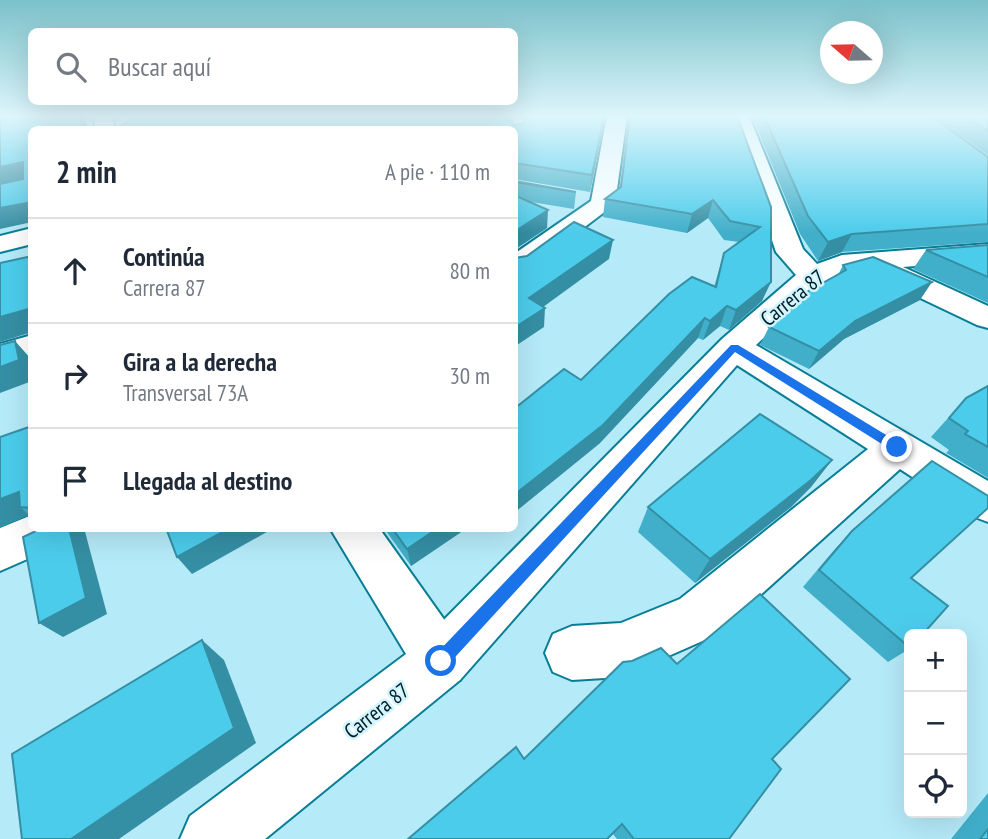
<!DOCTYPE html>
<html lang="es">
<meta charset="utf-8">
<style>
:root{--surface:#fff;--page:#f6f6f7;--text:#1f2937;--muted:#747a83;--line:#e0e1e3}
body{margin:0;font-family:"PT Sans Narrow",sans-serif;background:var(--page);color:var(--text)}
.controls{position:absolute;right:21px;bottom:21px;display:grid;overflow:hidden;border-radius:10px;box-shadow:0 7px 28px #0002}
.controls button{width:63px;height:63px;display:grid;place-items:center;padding:0;border:0;border-bottom:2px solid var(--line);background:var(--surface);color:var(--text);font:35px sans-serif}
.compass{position:absolute;left:820px;top:21px;width:63px;height:63px;border-radius:50%;background:var(--surface);box-shadow:0 7px 28px #0002;rotate:290deg}
.stop{position:absolute;width:21px;height:21px;margin:-16px;border:5px solid #1a73e8;border-radius:50%;background:#fff}
.stop.end{background:#1a73e8;border-color:#fff;box-shadow:0 2px 7px #0008}
.list{margin:0;padding:0;list-style:none}
h2{display:flex;justify-content:space-between;align-items:center;height:91px;margin:0;padding:0 28px;font-size:30px}
h2 small{font-size:23px;font-weight:400;color:var(--muted)}
.list li{display:grid;grid-template-columns:46px 1fr auto;gap:21px;align-items:center;box-sizing:border-box;height:105px;padding:0 28px;border-top:2px solid var(--line)}
.list b{display:block;font-size:26px;white-space:nowrap}
.list p{margin:0;font-size:23px;white-space:nowrap;color:var(--muted)}
.list em{font-size:23px;font-style:normal;color:var(--muted)}
.icon{flex:none;width:38px;height:38px;fill:none;stroke:currentColor;stroke-width:2;stroke-linecap:round;stroke-linejoin:round}
.map{position:relative;flex:none;width:988px;height:839px;overflow:hidden}
.search{position:absolute;background:var(--surface);box-shadow:0 7px 28px #0002;left:28px;top:28px;width:490px;height:77px;display:flex;align-items:center;gap:18px;box-sizing:border-box;padding:0 24px;border-radius:10px;color:var(--muted);font-size:26px}
.panel{position:absolute;background:var(--surface);box-shadow:0 7px 28px #0002;left:28px;top:126px;width:490px;height:406px;border-radius:10px}
.map>svg:first-child{display:block}
</style>
<div class="map">
<svg width="988" height="839" viewBox="0 0 988 839">
<rect width="100%" height="100%" fill="#b5eaf9"/>
<g fill="none" stroke-linecap="round" stroke-linejoin="round">
<defs>
<g id="street">
<path d="M 94,116 L 112,116 L 115,130 L 95,130 Z"/>
<path d="M 510,116 L 529,116 L 521,137 L 514,139 L 514,130 L 505,130 Z"/>
<path d="M 607,116 L 627,116 L 615,204 L 524,273 L 514,275 L 514,254 L 591,201 Z"/>
<path d="M 730,116 L 749,116 L 803,249 L 817,264 L 842,255 L 988,244 L 988,260 L 903,267 L 988,306 L 988,328 L 977,325 L 870,274 L 867,270 C 818,275 791,313 756,345 L 988,481 L 988,522 L 972,516 L 900,469 L 716,635 L 621,677 L 572,680 L 553,672 L 545,653 L 553,634 L 572,626 L 621,623 L 680,599 L 868,449 L 737,365 L 460,680 L 441,688 L 422,680 L 414,661 L 422,642 L 722,339 L 796,275 L 776,252 Z"/>
<path d="M 32,228 L 32,244 L 0,252 L 0,236 Z"/>
<path d="M 32,335 L 32,358 L 0,367 L 0,344 Z"/>
<path d="M 32,515 L 32,528 L 72,528 L 66,542 L 0,571 L 0,528 Z"/>
</g>
<path id="secondary" d="M 330,528 L 379,528 L 460,642 L 468,661 L 460,680 L 265,839 L 180,839 L 190,816 L 406,654 Z"/>
</defs>
<!-- street casing -->
<use href="#street" stroke="#077e96" stroke-width="4"/>
<!-- secondary casing -->
<use href="#secondary" stroke="#077e96" stroke-width="4"/>
<!-- street -->
<use href="#street" fill="#fff" fill-rule="evenodd"/>
<!-- secondary -->
<use href="#secondary" fill="#fff" fill-rule="evenodd"/>
</g>
<!-- wall -->
<g fill="#41afca">
<path d="M 508,116 L 513,125 L 522,124 L 525,116 L 605,116 L 590,192 L 514,179 L 514,130 L 114,130 Z"/>
<path d="M 629,116 L 737,116 L 771,207 L 762,301 L 729,330 L 720,326 L 703,340 L 698,338 L 599,444 L 581,380 L 714,287 L 724,253 L 739,242 L 724,240 L 708,218 L 687,233 L 603,217 L 605,199 L 620,187 Z"/>
<path d="M 752,116 L 931,116 L 988,157 L 988,242 L 842,252 L 818,261 L 800,234 Z"/>
<path d="M 932,116 L 988,116 L 988,155 Z"/>
<path d="M 514,181 L 576,192 L 574,209 L 531,202 L 547,228 L 514,250 Z"/>
<path d="M 988,245 L 988,303 L 913,269 L 926,250 Z"/>
<path d="M 843,265 L 920,300 L 844,339 L 809,369 L 760,345 L 769,327 L 838,275 Z"/>
<path d="M 988,386 L 988,478 L 946,453 L 949,450 L 931,437 L 966,398 Z"/>
<path d="M 32,426 L 32,517 L 29,515 L 0,527 L 0,437 Z"/>
<path d="M 832,460 L 811,487 L 791,507 L 695,583 L 638,532 L 648,507 Z"/>
<path d="M 384,528 L 467,528 L 411,566 Z"/>
<path d="M 852,531 L 911,578 L 909,649 L 888,662 L 803,587 L 835,549 Z"/>
<path d="M 524,759 L 772,759 L 729,839 L 617,839 L 612,833 L 408,839 Z"/>
<path d="M 988,793 L 988,839 L 951,839 Z"/>
</g>
<!-- shaded-wall -->
<g fill="#358fa4">
<path d="M 80,116 L 85,116 L 88,130 L 83,130 Z"/>
<path d="M 604,116 L 605,116 L 590,192 L 592,175 Z"/>
<path d="M 23,162 L 32,176 L 0,187 L 0,167 Z"/>
<path d="M 713,200 L 708,218 L 687,233 L 692,214 Z"/>
<path d="M 32,202 L 32,222 L 0,229 L 0,208 Z"/>
<path d="M 548,210 L 547,228 L 514,250 L 514,232 Z"/>
<path d="M 852,234 L 842,252 L 818,261 L 828,242 Z"/>
<path d="M 613,240 L 609,259 L 528,318 L 529,298 Z"/>
<path d="M 771,282 L 762,301 L 729,330 L 736,310 Z"/>
<path d="M 932,282 L 920,300 L 844,339 L 809,369 L 819,351 L 855,321 Z"/>
<path d="M 727,306 L 720,326 L 703,340 L 710,321 Z"/>
<path d="M 32,308 L 32,332 L 0,342 L 0,317 Z"/>
<path d="M 545,308 L 544,327 L 514,347 L 514,328 Z"/>
<path d="M 705,318 L 698,338 L 599,444 L 514,513 L 514,495 Z"/>
<path d="M 15,341 L 32,360 L 32,381 L 0,393 L 0,367 Z"/>
<path d="M 832,460 L 811,487 L 791,507 L 695,583 L 710,559 Z"/>
<path d="M 19,492 L 20,507 L 29,515 L 0,527 L 0,499 Z"/>
<path d="M 69,528 L 84,528 L 107,614 L 63,637 L 39,623 Z"/>
<path d="M 230,528 L 274,528 L 192,574 L 177,557 Z"/>
<path d="M 438,528 L 467,528 L 411,566 L 407,549 Z"/>
<path d="M 202,640 L 224,660 L 256,743 L 119,839 L 71,839 Z"/>
</g>
<!-- building -->
<g fill="#4ccceb" stroke="#358fa4" stroke-width="2">
<path d="M 0,116 L 80,116 L 83,130 L 32,130 L 32,202 L 0,208 L 0,184 L 23,179 L 23,162 L 0,167 Z"/>
<path d="M 156,116 L 503,116 L 512,117 L 513,125 L 522,124 L 525,116 L 604,116 L 592,175 L 514,163 L 514,130 L 114,130 L 137,117 Z"/>
<path d="M 630,116 L 737,116 L 771,207 L 771,282 L 736,310 L 727,306 L 710,321 L 705,318 L 603,425 L 514,495 L 514,409 L 564,369 L 581,380 L 669,294 L 692,277 L 716,287 L 724,253 L 760,227 L 730,221 L 713,200 L 692,214 L 605,199 L 621,187 Z"/>
<path d="M 764,116 L 931,116 L 988,157 L 988,224 L 852,234 L 828,242 L 808,216 Z"/>
<path d="M 964,116 L 988,116 L 988,131 Z"/>
<path d="M 514,181 L 576,192 L 514,182 Z"/>
<path d="M 514,195 L 548,210 L 514,232 Z"/>
<path d="M 574,222 L 613,240 L 529,298 L 545,308 L 514,328 L 514,258 L 527,256 Z"/>
<path d="M 988,245 L 988,277 L 926,250 Z"/>
<path d="M 32,256 L 32,308 L 0,317 L 0,263 Z"/>
<path d="M 873,257 L 932,282 L 855,321 L 819,351 L 769,327 L 803,294 L 846,270 L 843,265 Z"/>
<path d="M 15,341 L 19,360 L 0,367 L 0,345 Z"/>
<path d="M 988,386 L 988,447 L 965,434 L 968,431 L 949,418 L 966,398 Z"/>
<path d="M 760,414 L 832,460 L 811,480 L 710,559 L 648,507 Z"/>
<path d="M 32,426 L 32,508 L 20,507 L 19,492 L 0,499 L 0,437 Z"/>
<path d="M 932,461 L 988,496 L 988,508 L 911,578 L 948,606 L 923,634 L 909,634 L 909,647 L 819,570 L 852,531 Z"/>
<path d="M 42,528 L 69,528 L 86,598 L 39,623 L 23,537 Z"/>
<path d="M 166,528 L 230,528 L 177,557 Z"/>
<path d="M 392,528 L 438,528 L 407,549 Z"/>
<path d="M 760,594 L 850,679 L 772,759 L 781,769 L 729,839 L 634,839 L 622,824 L 607,839 L 408,839 L 516,747 L 524,759 L 623,662 L 632,661 L 661,648 L 677,664 Z"/>
<path d="M 202,640 L 234,728 L 71,839 L 22,839 L 12,754 Z"/>
<path d="M 988,829 L 988,839 L 980,839 Z"/>
</g>
<!-- sky -->
<linearGradient id="sky" x2="0" y2="1"><stop stop-color="#7bc1ca"/><stop offset="0.5" stop-color="#def6fc"/><stop offset="1" stop-color="#def6fc" stop-opacity="0"/></linearGradient>
<rect width="988" height="233" fill="url(#sky)"/>
<!-- route -->
<path fill="#1a73e8" d="M 731,345 L 738,345 L 901,444 L 901,451 L 893,451 L 735,352 L 446,667 L 441,669 L 435,667 L 433,661 L 435,655 Z"/>
<g text-anchor="middle" stroke-width="5" stroke-linejoin="round" paint-order="stroke">
<!-- street labels -->
<g font-size="21" fill="#001a21" stroke="#d1f4fe">
<text transform="translate(793 298) rotate(-39)" y="7">Carrera 87</text>
<text transform="translate(377 711) rotate(-38)" y="7">Carrera 87</text>
</g>
</g>
</svg>
<div class="controls">
<button>+</button>
<button>−</button>
<button><svg class="icon" aria-label="locate" viewBox="0 0 24 24"><circle cx="12" cy="12" r="6"/><path d="M12 2v4M12 18v4M2 12h4M18 12h4"/></svg></button>
</div>
<svg class="compass" viewBox="-18 -18 36 36"><path d="M0-13l5 13h-10z" fill="#e53935"/><path d="M0 13l5-13h-10z" fill="#747a83"/></svg>
<div class="stop" style="left:441px;top:661px"></div>
<div class="stop end" style="left:897px;top:447px"></div>
<div class="search"><svg class="icon" aria-label="search" viewBox="0 0 24 24"><circle cx="10" cy="10" r="6"/><path d="M15 15l6 6"/></svg>Buscar aquí</div>
<section class="panel">
<h2>2 min<small>A pie · 110 m</small></h2>
<ul class="list">
<li><svg class="icon" aria-label="ahead" viewBox="0 0 24 24"><path d="M12 20V5M6 11l6-6 6 6"/></svg><div><b>Continúa</b><p>Carrera 87</p></div><em>80 m</em></li>
<li><svg class="icon" aria-label="right" viewBox="0 0 24 24"><path d="M7 20v-9h11M14 6l5 5-5 5"/></svg><div><b>Gira a la derecha</b><p>Transversal 73A</p></div><em>30 m</em></li>
<li><svg class="icon" aria-label="arrive" viewBox="0 0 24 24"><path d="M6 21V4h12l-3 4 3 4H6"/></svg><div><b>Llegada al destino</b></div></li>
</ul>
</section>
</div>
